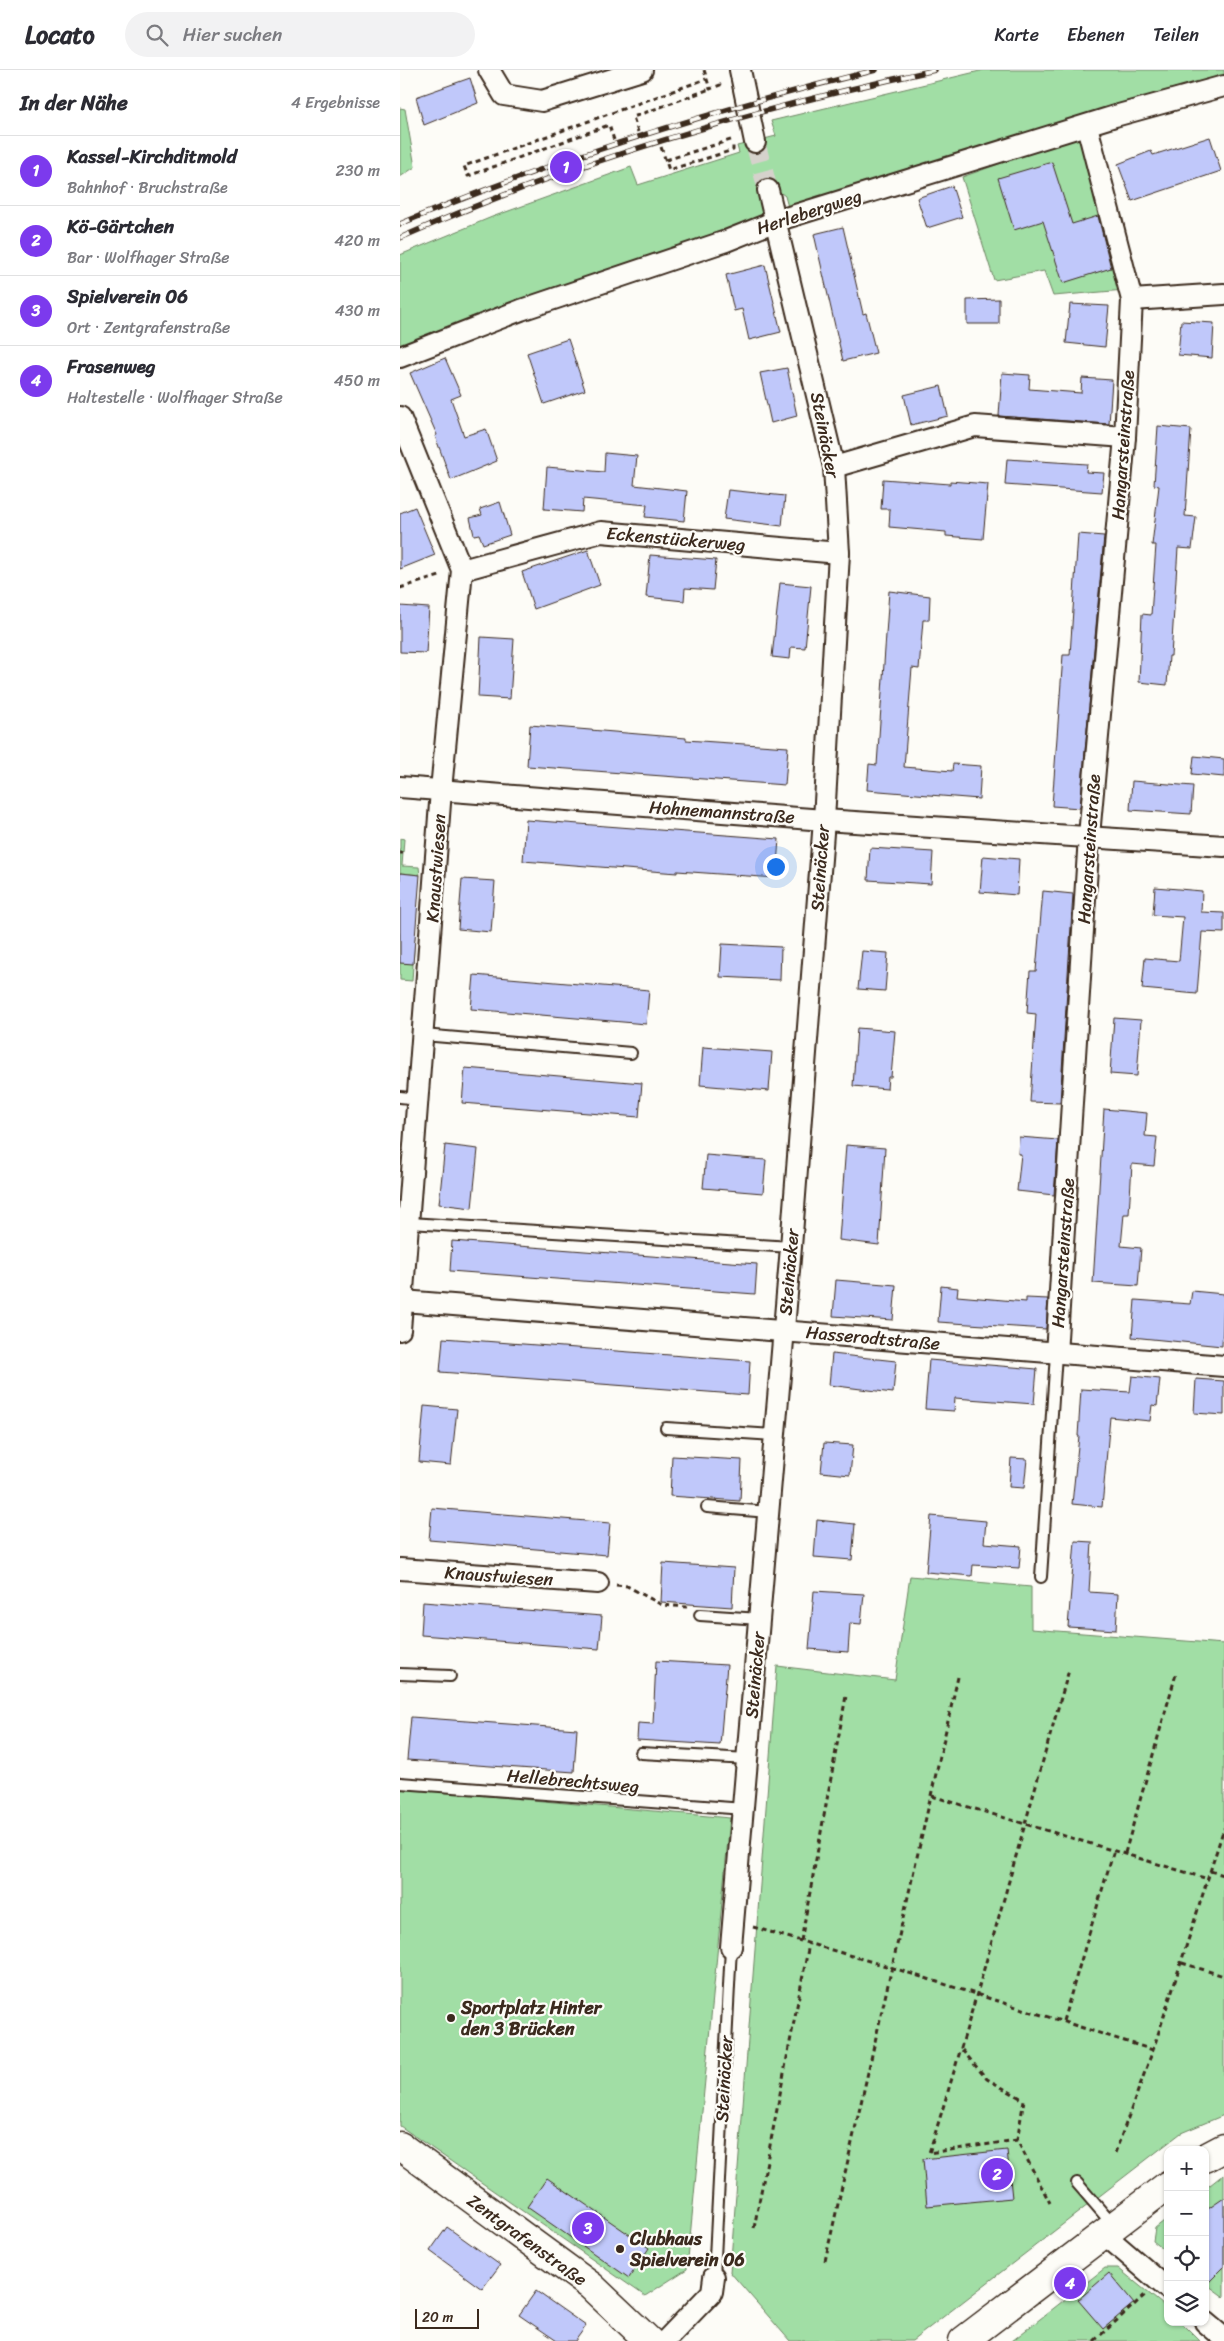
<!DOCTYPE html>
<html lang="de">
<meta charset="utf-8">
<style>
:root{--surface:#fff;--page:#f2f2f3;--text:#2b2b33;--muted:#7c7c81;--line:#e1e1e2;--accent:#7c3aed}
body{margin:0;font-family:Sriracha,sans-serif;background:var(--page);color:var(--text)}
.controls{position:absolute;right:15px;bottom:15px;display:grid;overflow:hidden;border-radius:10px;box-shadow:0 1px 4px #0004}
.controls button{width:45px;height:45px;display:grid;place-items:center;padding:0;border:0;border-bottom:1px solid var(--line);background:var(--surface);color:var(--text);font:25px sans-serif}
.scale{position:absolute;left:15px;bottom:12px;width:64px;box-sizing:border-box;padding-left:5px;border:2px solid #3b2a1e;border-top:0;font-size:14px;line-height:18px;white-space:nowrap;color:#3b2a1e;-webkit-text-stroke:4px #fdfcf7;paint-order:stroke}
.you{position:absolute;left:375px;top:796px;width:18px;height:18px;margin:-12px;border:4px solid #fff;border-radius:50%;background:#1a73e8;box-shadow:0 0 0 8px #1a73e833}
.badge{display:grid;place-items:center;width:32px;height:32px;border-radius:50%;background:var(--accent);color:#fff;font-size:16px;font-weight:700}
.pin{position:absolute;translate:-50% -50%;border:2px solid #fff;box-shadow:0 1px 5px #0006}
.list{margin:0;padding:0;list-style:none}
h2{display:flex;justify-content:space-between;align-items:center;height:65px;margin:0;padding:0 20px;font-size:21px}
h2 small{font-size:16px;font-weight:400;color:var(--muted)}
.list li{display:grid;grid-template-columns:32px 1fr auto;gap:15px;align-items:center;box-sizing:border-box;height:70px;padding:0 20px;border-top:1px solid var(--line)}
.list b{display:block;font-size:19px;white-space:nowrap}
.list p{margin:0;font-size:16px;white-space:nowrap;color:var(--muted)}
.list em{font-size:16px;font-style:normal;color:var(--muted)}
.icon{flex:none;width:28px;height:28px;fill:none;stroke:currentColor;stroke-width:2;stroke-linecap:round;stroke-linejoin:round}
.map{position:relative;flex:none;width:824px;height:2271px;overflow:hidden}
header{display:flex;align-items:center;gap:30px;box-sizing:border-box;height:70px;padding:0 25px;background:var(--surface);border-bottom:1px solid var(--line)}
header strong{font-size:24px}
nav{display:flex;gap:28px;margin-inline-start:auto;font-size:18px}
.search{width:350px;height:45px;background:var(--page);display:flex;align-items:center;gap:12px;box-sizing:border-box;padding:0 18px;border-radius:28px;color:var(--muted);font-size:19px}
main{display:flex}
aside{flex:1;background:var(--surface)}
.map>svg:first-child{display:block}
</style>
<header>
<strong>Locato</strong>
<div class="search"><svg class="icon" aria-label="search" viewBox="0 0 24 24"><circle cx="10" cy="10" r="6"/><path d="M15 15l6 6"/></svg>Hier suchen</div>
<nav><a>Karte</a><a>Ebenen</a><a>Teilen</a></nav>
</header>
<main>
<aside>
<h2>In der Nähe<small>4 Ergebnisse</small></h2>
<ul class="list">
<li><span class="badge">1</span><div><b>Kassel-Kirchditmold</b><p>Bahnhof · Bruchstraße</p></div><em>230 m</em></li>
<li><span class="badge">2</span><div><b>Kö-Gärtchen</b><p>Bar · Wolfhager Straße</p></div><em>420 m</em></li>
<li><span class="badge">3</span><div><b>Spielverein 06</b><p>Ort · Zentgrafenstraße</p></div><em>430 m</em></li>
<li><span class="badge">4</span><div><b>Frasenweg</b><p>Haltestelle · Wolfhager Straße</p></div><em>450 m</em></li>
</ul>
</aside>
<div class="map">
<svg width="824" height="2271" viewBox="0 0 824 2271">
<rect width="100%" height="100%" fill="#fdfcf7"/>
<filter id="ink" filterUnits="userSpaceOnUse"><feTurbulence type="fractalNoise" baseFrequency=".02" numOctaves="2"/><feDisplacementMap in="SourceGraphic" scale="10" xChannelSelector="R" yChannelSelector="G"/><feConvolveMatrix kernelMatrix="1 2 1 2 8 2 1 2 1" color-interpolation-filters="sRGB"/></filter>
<g filter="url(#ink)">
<!-- green -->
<g fill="#a1dea5" stroke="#6e8462">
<path d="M 584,0 L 824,0 L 824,8 L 775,18 L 389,141 L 385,126 L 376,119 L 362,128 L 363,149 L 0,282 L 0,185 L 92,147 L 231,97 L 238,115 L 339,83 L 337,76 L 376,66 L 371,51 Z"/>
<path d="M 0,38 L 5,39 L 15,97 L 0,107 Z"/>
<path d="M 684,64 L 725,220 L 653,226 L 644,201 L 594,210 L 562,107 Z"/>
<path d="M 0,768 L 4,769 L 2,796 L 19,797 L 20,805 L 0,803 Z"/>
<path d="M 0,863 L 15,864 L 12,911 L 0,910 Z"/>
<path d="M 510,1506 L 631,1517 L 631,1559 L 824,1574 L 824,2045 L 781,2063 L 512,2271 L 390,2271 L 330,2202 L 377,1596 L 495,1610 Z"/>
<path d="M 0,1718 L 330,1748 L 287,2199 L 245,2226 L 0,2056 Z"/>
<path d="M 824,2104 L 824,2227 L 805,2213 L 805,2119 Z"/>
<path d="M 768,2148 L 768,2183 L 753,2171 L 755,2158 Z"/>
<path d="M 705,2198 L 718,2198 L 768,2239 L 768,2252 L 781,2252 L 800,2271 L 612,2271 Z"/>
</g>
<!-- building -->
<g fill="#c0c8fa" stroke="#3b2a1e">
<path d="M 70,8 L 78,33 L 24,55 L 16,27 Z"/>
<path d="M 810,67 L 821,101 L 732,131 L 718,94 L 751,81 L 753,85 Z"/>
<path d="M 652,92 L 672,154 L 698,146 L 711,198 L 663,213 L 643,151 L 614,160 L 598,108 Z"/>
<path d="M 552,116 L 562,147 L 527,158 L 517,128 Z"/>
<path d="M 443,157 L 463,244 L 466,243 L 476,283 L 443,291 L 414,164 Z"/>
<path d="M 365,195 L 381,262 L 349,270 L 342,239 L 334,241 L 326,205 Z"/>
<path d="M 599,229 L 599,254 L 567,254 L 567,230 Z"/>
<path d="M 670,234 L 709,236 L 705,277 L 666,273 Z"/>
<path d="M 781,251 L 814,253 L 812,288 L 778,285 Z"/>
<path d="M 168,269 L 185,320 L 144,334 L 127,283 Z"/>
<path d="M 45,288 L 61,325 L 51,329 L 64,366 L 86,359 L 97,391 L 51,410 L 35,366 L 37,365 L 10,303 Z"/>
<path d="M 387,298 L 397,346 L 371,353 L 360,303 Z"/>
<path d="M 602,303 L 630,305 L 629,319 L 681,323 L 682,308 L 712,310 L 709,354 L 599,346 Z"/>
<path d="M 541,316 L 548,346 L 511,355 L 504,325 Z"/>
<path d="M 758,356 L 791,359 L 785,446 L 796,447 L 792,479 L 778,478 L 771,586 L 769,586 L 767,615 L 739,612 L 742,544 L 751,545 L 756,475 L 752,475 L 759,416 L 754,415 Z"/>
<path d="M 205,383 L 237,386 L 234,415 L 287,421 L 284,451 L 245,447 L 247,435 L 183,429 L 182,442 L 144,439 L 147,397 L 204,402 Z"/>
<path d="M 607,389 L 687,394 L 686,402 L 704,403 L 702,422 L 605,415 Z"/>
<path d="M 483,409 L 550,414 L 550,411 L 588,414 L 583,469 L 546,466 L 546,462 L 489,457 L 490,439 L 481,439 Z"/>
<path d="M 328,420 L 385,426 L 382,456 L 324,449 Z"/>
<path d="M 100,432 L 110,465 L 83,474 L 79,464 L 74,465 L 70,448 L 82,445 L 80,439 Z"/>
<path d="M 15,437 L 35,485 L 0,499 L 0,443 Z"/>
<path d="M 678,464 L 704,466 L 680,738 L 652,736 L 663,585 L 670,585 Z"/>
<path d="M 188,480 L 200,515 L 134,539 L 122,502 Z"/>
<path d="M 250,485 L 316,490 L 313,520 L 285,518 L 284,531 L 246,527 Z"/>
<path d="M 380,513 L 411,516 L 405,578 L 391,577 L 390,589 L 372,587 Z"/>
<path d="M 489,521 L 530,526 L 529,550 L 523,550 L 519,599 L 512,598 L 504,697 L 552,701 L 553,694 L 581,696 L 579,729 L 467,720 L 469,694 L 477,695 Z"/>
<path d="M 0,536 L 29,538 L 26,583 L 0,582 Z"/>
<path d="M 81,567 L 114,569 L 110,629 L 78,627 Z"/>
<path d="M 130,655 L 286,668 L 286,670 L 388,677 L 385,715 L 127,696 Z"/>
<path d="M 794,686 L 824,689 L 824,707 L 792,704 Z"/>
<path d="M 732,711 L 793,716 L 791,744 L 730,740 Z"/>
<path d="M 126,750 L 379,769 L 376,808 L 277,801 L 277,803 L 123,791 Z"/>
<path d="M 470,778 L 533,782 L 531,814 L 468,810 Z"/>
<path d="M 583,786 L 619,789 L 617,825 L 580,822 Z"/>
<path d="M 0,803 L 20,805 L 13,894 L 0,893 Z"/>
<path d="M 62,809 L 95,811 L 91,862 L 58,859 Z"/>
<path d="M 755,817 L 802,821 L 801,842 L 824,843 L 824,863 L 802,862 L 797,924 L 742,919 L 745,888 L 779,891 L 783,847 L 753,845 Z"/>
<path d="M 643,821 L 673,824 L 660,1033 L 630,1032 L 636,944 L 627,943 L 630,901 L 636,901 Z"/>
<path d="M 322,874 L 381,877 L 380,910 L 320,907 Z"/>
<path d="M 462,881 L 488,883 L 485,921 L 458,919 Z"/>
<path d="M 74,905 L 249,920 L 246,954 L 71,939 Z"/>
<path d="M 714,948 L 741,950 L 737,1006 L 710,1004 Z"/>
<path d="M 457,958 L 495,961 L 491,1007 L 488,1007 L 487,1019 L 453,1016 Z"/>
<path d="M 303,977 L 372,982 L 369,1021 L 300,1015 Z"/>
<path d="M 65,998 L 242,1013 L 239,1047 L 62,1033 Z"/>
<path d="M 704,1039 L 747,1043 L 745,1066 L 757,1067 L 754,1096 L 732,1094 L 729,1144 L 724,1144 L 721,1176 L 741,1178 L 738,1216 L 693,1213 Z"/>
<path d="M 619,1067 L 658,1070 L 654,1125 L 617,1121 L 621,1084 L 618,1084 Z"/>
<path d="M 45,1075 L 78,1079 L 72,1138 L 39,1134 Z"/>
<path d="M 446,1075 L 485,1078 L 479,1175 L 439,1170 Z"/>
<path d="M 306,1085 L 366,1090 L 363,1123 L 303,1118 Z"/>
<path d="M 52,1171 L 357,1194 L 355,1224 L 50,1201 Z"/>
<path d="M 436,1210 L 496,1215 L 493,1250 L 433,1246 Z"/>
<path d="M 541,1216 L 558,1218 L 557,1226 L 626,1232 L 626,1228 L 648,1229 L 646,1259 L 538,1252 Z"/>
<path d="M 792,1221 L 824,1224 L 822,1276 L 732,1267 L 735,1230 L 790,1234 Z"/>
<path d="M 43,1268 L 350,1291 L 348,1325 L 40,1302 Z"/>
<path d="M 432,1284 L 496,1291 L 493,1323 L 429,1315 Z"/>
<path d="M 529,1290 L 637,1299 L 634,1334 L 555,1328 L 554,1341 L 525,1339 Z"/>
<path d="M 732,1306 L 760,1309 L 757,1336 L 752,1335 L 750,1351 L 710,1347 L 702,1437 L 672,1434 L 679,1366 L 678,1366 L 681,1319 L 730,1322 Z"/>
<path d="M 796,1309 L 824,1311 L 824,1345 L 794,1343 Z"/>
<path d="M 24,1336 L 57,1339 L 51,1395 L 19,1392 Z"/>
<path d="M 424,1373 L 453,1375 L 450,1405 L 421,1402 Z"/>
<path d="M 272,1386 L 342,1390 L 340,1431 L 270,1426 Z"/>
<path d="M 611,1388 L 627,1389 L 624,1418 L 609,1417 Z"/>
<path d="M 32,1438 L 210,1453 L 207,1485 L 29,1470 Z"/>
<path d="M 531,1446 L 586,1451 L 584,1473 L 621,1476 L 619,1498 L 573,1495 L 572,1506 L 526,1502 Z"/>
<path d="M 417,1450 L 455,1454 L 452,1490 L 414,1487 Z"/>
<path d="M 675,1471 L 692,1472 L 689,1522 L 718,1524 L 716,1560 L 668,1557 Z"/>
<path d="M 263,1493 L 334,1498 L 332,1537 L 261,1532 Z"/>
<path d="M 414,1521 L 464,1524 L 461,1554 L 450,1553 L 448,1582 L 409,1579 Z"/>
<path d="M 23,1532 L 202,1546 L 199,1579 L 21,1565 Z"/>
<path d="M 256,1591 L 327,1595 L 320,1675 L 237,1670 L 238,1653 L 253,1654 Z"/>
<path d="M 11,1647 L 177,1659 L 174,1702 L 7,1690 Z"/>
<path d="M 607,2080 L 612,2128 L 527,2136 L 523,2089 Z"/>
<path d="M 147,2108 L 249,2178 L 229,2208 L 127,2137 Z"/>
<path d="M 824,2128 L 824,2197 L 805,2216 L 805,2141 Z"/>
<path d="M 47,2157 L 100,2195 L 82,2219 L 30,2181 Z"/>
<path d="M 709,2203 L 734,2233 L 703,2259 L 678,2230 Z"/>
<path d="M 136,2221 L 186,2256 L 175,2271 L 157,2271 L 119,2245 Z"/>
</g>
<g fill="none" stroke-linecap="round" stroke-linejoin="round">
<!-- street-tunnel -->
<path stroke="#d6d2cc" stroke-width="20" stroke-dasharray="20 10" stroke-linecap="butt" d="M 355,72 L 368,120"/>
<defs>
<g id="lane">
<path d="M 23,965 L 231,983"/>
<path d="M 0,1027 L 19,1029"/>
<path d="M 10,1153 L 391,1177"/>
<path d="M 266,1358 L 375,1365"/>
<path d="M 307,1437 L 369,1442"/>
<path d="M 641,1507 L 656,1284"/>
<path d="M 300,1545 L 360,1549"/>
<path d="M 0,1604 L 50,1606"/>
<path d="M 241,1683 L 348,1689"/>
<path d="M 0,1713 L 344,1739"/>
<path d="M 677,2113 L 714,2156"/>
<path d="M 314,2207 L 331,1877"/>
</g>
<g id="street">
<path d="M 89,0 L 104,25 L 142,31 L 242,0"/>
<path d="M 340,0 L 355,72"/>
<path d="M 732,230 L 824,224"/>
<path d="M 0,287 L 121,240 L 326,171 L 376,151 L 715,46 L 824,16"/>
<path d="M 0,347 L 62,500 L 41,720 L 0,1260"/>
<path d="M 434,397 L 575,356 L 725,367"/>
<path d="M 62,500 L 201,462 L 439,483"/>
<path d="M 0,717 L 424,750 L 824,776"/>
<path d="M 3,1231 L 824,1296"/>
<path d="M 656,1284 L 689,766 L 725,367 L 732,230 L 687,56"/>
<path d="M 0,1499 L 198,1513"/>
<path d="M 331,1877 L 391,1177 L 424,750 L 439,483 L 434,397 L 368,120"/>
<path d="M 705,2165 L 768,2219"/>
<path d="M 805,2252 L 824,2268"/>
<path d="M 265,2271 L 312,2222 L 314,2207"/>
</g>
<path id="secondary" d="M 0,2076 L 191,2216 L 249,2271"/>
<g id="primary">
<path d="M 805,2088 L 824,2078"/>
<path d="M 563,2271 L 768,2115"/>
</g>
</defs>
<!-- lane casing -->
<use href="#lane" stroke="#3b2a1e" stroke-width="14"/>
<!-- street casing -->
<use href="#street" stroke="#3b2a1e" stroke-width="24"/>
<!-- secondary casing -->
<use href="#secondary" stroke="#3b2a1e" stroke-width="31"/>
<!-- primary casing -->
<use href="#primary" stroke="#3b2a1e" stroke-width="31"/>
<!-- path -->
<g stroke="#3b2a1e" stroke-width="3" stroke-dasharray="5 4" stroke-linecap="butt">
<path d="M 304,0 L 310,19 L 323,14"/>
<path d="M 238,62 L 233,47 L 310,19"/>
<path d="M 214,70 L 209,55 L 68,106 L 64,96 L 306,9"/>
<path d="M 261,77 L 269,100 L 333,80 L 333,75"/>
<path d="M 266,90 L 334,69"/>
<path d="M 0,518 L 43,505"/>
<path d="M 0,783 L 3,783"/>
<path d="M 216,1515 L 227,1516 L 262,1535 L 287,1537"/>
<path d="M 532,1726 L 808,1809"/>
<path d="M 725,1783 L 776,1604"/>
<path d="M 810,1801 L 824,1805"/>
<path d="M 353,1857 L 493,1898 L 753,1980"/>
<path d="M 401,1871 L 446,1626"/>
<path d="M 782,1893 L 824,1906"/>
<path d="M 663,1951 L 714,1780"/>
<path d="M 562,1980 L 587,2009 L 624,2030 L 617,2070 L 650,2133"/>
<path d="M 617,2070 L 529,2083 C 579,1924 622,1761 669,1600"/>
<path d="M 715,2083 L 753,1980 L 824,1758"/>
<path d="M 354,2158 L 409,1874"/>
<path d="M 425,2191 L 558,1607"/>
<path d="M 694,2271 L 746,2224"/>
</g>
<!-- lane -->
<use href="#lane" stroke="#fdfcf7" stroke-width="10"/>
<!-- street -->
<use href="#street" stroke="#fdfcf7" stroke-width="20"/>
<!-- secondary -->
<use href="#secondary" stroke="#fdfcf7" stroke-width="28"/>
<!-- primary -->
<use href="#primary" stroke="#fdfcf7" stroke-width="28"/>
<defs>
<g id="rail">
<path d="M 0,154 C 155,89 313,40 476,0"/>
<path d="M 0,168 C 171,92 353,39 535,0"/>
</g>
</defs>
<!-- rail casing -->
<use href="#rail" stroke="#3b2a1e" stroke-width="5.5"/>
<!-- rail -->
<use href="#rail" stroke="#fdfcf7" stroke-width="4" stroke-dasharray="11" stroke-linecap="butt"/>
</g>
</g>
<!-- markers -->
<g fill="#3b2a1e" stroke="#fdfcf7" stroke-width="2">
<circle cx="51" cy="1948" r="5"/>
<circle cx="220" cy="2179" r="5"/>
</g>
<g text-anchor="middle" stroke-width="4.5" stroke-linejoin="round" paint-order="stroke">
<!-- street labels -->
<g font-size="18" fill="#3b2a1e" stroke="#fdfcf7">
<text transform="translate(409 142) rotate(-18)" y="6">Herlebergweg</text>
<text transform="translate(425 365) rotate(79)" y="6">Steinäcker</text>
<text transform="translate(723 375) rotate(-86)" y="6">Hangarsteinstraße</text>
<text transform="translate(276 469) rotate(5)" y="6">Eckenstückerweg</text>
<text transform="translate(322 742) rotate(4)" y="6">Hohnemannstraße</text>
<text transform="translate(689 779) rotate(-86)" y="6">Hangarsteinstraße</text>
<text transform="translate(36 798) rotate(-86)" y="6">Knaustwiesen</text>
<text transform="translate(420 798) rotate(-86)" y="6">Steinäcker</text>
<text transform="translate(663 1183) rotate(-86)" y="6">Hangarsteinstraße</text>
<text transform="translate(389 1202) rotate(-85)" y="6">Steinäcker</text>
<text transform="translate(473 1268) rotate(5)" y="6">Hasserodtstraße</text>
<text transform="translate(99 1506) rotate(4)" y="6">Knaustwiesen</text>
<text transform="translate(355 1605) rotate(-85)" y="6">Steinäcker</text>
<text transform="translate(173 1711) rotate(5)" y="6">Hellebrechtsweg</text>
<text transform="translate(324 2009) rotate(-87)" y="6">Steinäcker</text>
<text transform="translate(127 2170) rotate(36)" y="6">Zentgrafenstraße</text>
</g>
<!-- poi labels -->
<g font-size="18" font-weight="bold" fill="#3b2a1e" stroke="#fdfcf7" text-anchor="start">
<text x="61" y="1944">Sportplatz Hinter<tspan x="61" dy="21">den 3 Brücken</tspan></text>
<text x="230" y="2175">Clubhaus<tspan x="230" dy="21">Spielverein 06</tspan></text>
</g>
</g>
</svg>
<div class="controls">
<button>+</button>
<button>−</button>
<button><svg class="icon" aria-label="locate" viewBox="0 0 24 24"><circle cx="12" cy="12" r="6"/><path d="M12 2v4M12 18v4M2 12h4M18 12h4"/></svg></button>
<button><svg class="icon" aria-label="layers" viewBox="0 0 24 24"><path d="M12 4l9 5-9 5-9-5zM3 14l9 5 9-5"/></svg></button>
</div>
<div class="scale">20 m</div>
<div class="you"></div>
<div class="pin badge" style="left:166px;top:97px">1</div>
<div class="pin badge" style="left:597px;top:2104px">2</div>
<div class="pin badge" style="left:188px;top:2158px">3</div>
<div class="pin badge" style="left:670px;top:2213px">4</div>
</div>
</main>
